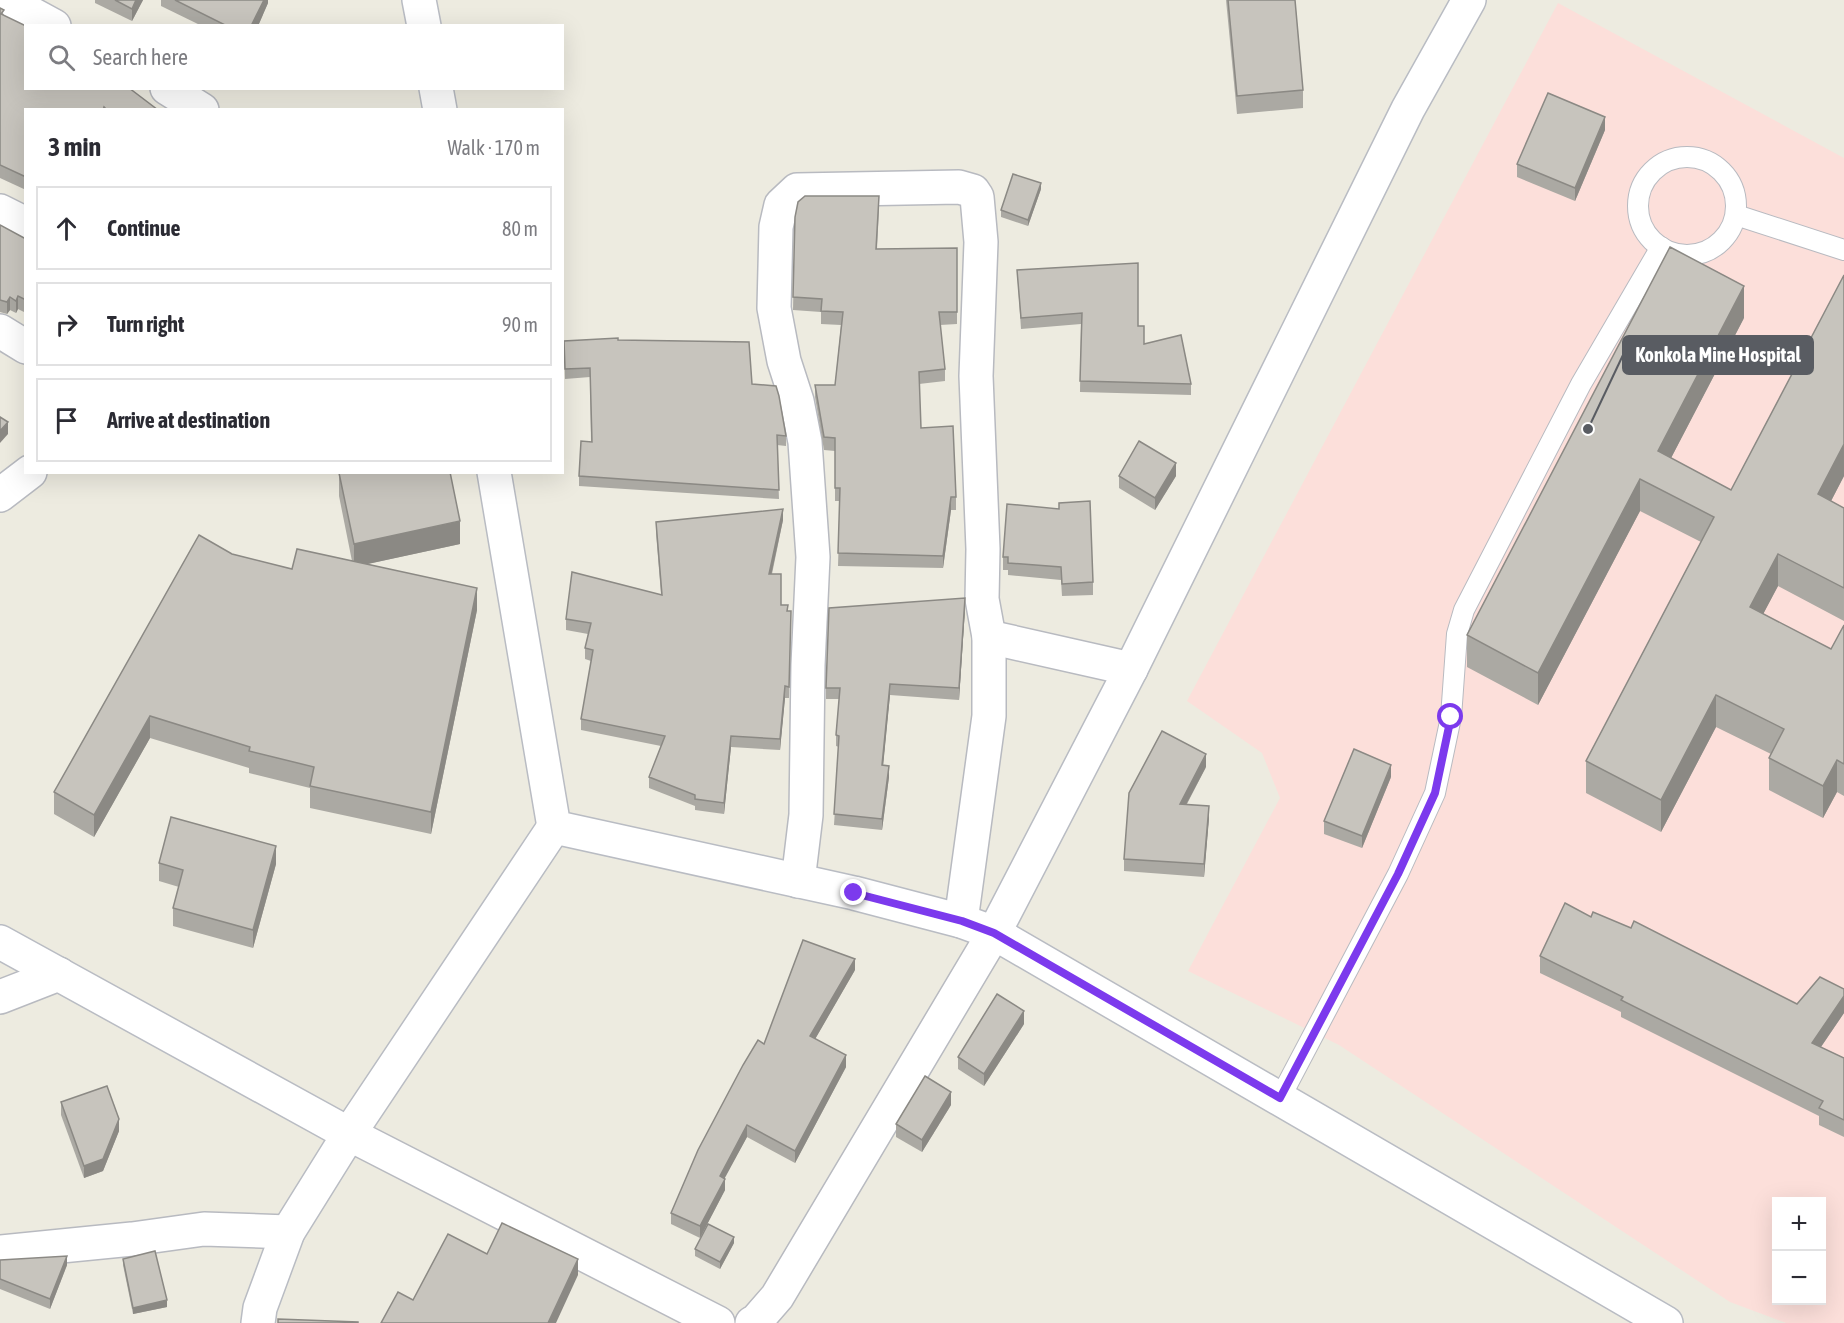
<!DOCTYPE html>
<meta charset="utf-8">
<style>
:root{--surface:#fff;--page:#f2f2f3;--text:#2b2b33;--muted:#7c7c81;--line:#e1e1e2}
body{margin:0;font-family:"Asap Condensed",sans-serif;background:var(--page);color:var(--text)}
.controls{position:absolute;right:18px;bottom:18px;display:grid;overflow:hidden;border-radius:0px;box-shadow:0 6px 24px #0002}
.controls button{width:54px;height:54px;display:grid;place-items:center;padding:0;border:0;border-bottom:2px solid var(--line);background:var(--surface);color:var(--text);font:30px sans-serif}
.stop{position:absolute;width:18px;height:18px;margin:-14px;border:4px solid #7c3aed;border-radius:50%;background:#fff}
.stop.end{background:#7c3aed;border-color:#fff;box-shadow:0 2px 6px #0008}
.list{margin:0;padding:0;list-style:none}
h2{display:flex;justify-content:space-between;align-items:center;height:78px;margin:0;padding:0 24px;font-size:26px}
h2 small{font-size:20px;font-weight:400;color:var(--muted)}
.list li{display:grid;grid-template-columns:39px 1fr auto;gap:18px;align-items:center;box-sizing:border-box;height:84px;margin:0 12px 12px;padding:0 12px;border:2px solid var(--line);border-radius:0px}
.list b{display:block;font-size:22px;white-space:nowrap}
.list em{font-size:20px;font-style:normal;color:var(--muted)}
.icon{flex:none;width:33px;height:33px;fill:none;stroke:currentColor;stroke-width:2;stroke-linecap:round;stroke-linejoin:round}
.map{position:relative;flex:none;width:1844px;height:1323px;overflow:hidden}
.search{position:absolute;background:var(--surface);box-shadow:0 6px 24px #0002;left:24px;top:24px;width:540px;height:66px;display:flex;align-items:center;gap:15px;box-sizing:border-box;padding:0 21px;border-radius:0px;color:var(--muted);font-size:22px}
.panel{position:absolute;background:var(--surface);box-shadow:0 6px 24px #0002;left:24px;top:108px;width:540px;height:366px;border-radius:0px}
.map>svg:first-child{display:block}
</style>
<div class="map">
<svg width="1844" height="1323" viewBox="0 0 1844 1323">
<rect width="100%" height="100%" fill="#edebe0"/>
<!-- medical -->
<path fill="#fcdfda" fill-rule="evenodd" d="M 1558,3 L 1844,158 L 1844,1323 L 1786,1323 L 1730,1302 L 1339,1045 L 1188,971 L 1280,798 L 1262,753 L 1187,701 ZM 1776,1202 L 1822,1202 L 1822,1300 L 1776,1300 Z"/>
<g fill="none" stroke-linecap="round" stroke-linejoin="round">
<defs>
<g id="lane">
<circle cx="1687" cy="206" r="49"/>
<path d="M 1736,215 L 1844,250"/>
<path d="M 1280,1098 L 1398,874 L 1435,793 L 1451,717 L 1457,634 L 1464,610 L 1581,384 L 1661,247"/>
</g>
<g id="street">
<path d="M 6,0 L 54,26"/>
<path d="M 167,88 L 202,110"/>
<path d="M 0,211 L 26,224"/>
<path d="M 0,331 L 26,347"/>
<path d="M 0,495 L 30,472"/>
<path d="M 989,637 L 1131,669"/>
<path d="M 798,881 L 806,815 L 808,665 L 813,557 L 805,442 L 797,401 L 784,361 L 774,308 L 776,227 L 781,205 L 797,190 L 959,187 L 973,191 L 977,197 L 981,242 L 976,376 L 983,549 L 982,599 L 989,637 L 989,716 L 961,921"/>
<path d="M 0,997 L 59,974"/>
<path d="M 349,1134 L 718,1323"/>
<path d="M 0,1252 L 132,1239 L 204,1229 L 288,1232"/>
<path d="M 752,1323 L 756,1321 L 777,1297 L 994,933"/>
</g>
<g id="secondary">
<path d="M 419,0 L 424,26"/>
<path d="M 436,88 L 440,110"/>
<path d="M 494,472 L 554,827 L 854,893 L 961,921 L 994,933 L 1666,1323"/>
<path d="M 994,933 L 1131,669 L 1408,109 L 1469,0"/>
<path d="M 0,942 L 349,1134 L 288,1232 L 260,1308 L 258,1323"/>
<path d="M 349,1134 L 554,827"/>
</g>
</defs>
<!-- lane casing -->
<use href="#lane" stroke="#b8bac0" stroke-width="22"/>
<!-- street casing -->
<use href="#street" stroke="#b8bac0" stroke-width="36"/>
<!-- secondary casing -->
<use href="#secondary" stroke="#b9bcc3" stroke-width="36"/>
<!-- lane -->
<use href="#lane" stroke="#fff" stroke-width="20"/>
<!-- street -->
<use href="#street" stroke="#fff" stroke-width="33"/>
<!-- secondary -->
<use href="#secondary" stroke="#fff" stroke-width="33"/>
</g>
<!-- wall -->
<g fill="#aba9a3">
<path d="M 95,0 L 143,0 L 132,21 L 95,3 Z"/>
<path d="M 161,0 L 268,0 L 268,3 L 258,26 L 202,26 L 161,6 Z"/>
<path d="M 1226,0 L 1295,0 L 1303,90 L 1303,108 L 1237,114 Z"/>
<path d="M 0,8 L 4,15 L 158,110 L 26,110 L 26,190 L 0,178 Z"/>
<path d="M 1605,130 L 1575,201 L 1517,177 L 1517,164 Z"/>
<path d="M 1041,189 L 1028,226 L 1001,217 L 1001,210 Z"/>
<path d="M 879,209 L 877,249 L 957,248 L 957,324 L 940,325 L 945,369 L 945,381 L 919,384 L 921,428 L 956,497 L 956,510 L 951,510 L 943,568 L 838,566 L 840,501 L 835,501 L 835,451 L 824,450 L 815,397 L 815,385 L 835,385 L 841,325 L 821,324 L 821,312 L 793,310 L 795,217 Z"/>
<path d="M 0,225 L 26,239 L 26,313 L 18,309 L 16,313 L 10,310 L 7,314 L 0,312 Z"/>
<path d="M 1017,270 L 1138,326 L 1144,344 L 1191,384 L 1191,395 L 1080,392 L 1081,324 L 1021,329 Z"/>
<path d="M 1744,318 L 1671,458 L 1731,490 L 1844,476 L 1831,501 L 1844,508 L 1844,621 L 1778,586 L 1763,614 L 1831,649 L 1844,625 L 1844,796 L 1837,792 L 1823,818 L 1769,790 L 1769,758 L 1771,754 L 1716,727 L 1661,832 L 1586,793 L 1586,761 L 1701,542 L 1640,511 L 1538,705 L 1467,667 L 1467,635 Z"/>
<path d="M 618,340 L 752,384 L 786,436 L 786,446 L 777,445 L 779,499 L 579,486 L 579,476 L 591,442 L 590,377 L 565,379 L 564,341 Z"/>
<path d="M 339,473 L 460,544 L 367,564 L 477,610 L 431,834 L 310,808 L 310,788 L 249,773 L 249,768 L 150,738 L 94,837 L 54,814 L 54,792 L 232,554 L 292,569 L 352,561 L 339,496 Z"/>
<path d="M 1119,476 L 1176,476 L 1155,510 L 1119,488 Z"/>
<path d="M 1059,508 L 1093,582 L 1093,595 L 1062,596 L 1061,580 L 1008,575 L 1008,570 L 1003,570 L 1003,557 Z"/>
<path d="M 783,520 L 772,574 L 781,605 L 788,611 L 791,622 L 789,698 L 785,698 L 780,750 L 731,747 L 724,814 L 695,810 L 695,806 L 649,788 L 649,777 L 661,746 L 581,730 L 581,719 L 591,661 L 585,659 L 585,648 L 588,634 L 566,630 L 566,619 L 661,594 L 656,533 L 656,522 Z"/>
<path d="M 965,609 L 959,700 L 890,695 L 883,766 L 889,777 L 882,830 L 834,825 L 839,747 L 836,746 L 836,735 L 839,699 L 826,699 L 826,688 Z"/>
<path d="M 1206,767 L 1187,804 L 1209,818 L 1204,877 L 1124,871 L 1124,859 Z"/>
<path d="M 1391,777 L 1362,848 L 1324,834 L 1324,821 Z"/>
<path d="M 159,863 L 276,864 L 253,948 L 173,926 L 173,908 L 179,887 L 159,881 Z"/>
<path d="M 1591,917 L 1797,1004 L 1844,1013 L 1821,1047 L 1844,1058 L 1844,1137 L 1819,1125 L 1819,1116 L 1621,1017 L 1621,1012 L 1540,973 L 1540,956 Z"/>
<path d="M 855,970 L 815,1039 L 846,1067 L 795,1163 L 747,1137 L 724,1178 L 725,1190 L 700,1238 L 671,1224 L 671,1213 L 764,1044 Z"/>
<path d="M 1024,1024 L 984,1086 L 958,1069 L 958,1057 Z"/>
<path d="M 61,1102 L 119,1131 L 103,1171 L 84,1178 L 61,1115 Z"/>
<path d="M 951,1105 L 922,1152 L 896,1137 L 896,1124 Z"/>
<path d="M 734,1243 L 720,1269 L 695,1256 L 695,1249 Z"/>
<path d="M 123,1259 L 167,1307 L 133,1314 L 123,1265 Z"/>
<path d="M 0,1260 L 67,1265 L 50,1309 L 0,1289 Z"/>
</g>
<!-- shaded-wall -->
<g fill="#8b8984">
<path d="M 136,0 L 143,0 L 132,21 L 132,9 Z"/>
<path d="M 264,0 L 268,0 L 268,3 L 258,26 L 251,26 Z"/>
<path d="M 1605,117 L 1605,130 L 1575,201 L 1575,188 Z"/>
<path d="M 1041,183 L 1041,189 L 1028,226 L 1028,220 Z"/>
<path d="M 1744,286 L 1744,318 L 1658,483 L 1658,451 Z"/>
<path d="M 18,296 L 18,309 L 16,313 L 16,301 Z"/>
<path d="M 10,297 L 10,310 L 7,314 L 7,302 Z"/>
<path d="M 8,422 L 8,434 L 0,443 L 0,431 Z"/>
<path d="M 1844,444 L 1844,476 L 1818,526 L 1818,494 Z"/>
<path d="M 1176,463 L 1176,476 L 1155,510 L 1155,498 Z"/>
<path d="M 1640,479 L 1640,511 L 1538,705 L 1538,673 Z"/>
<path d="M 951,497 L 951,510 L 943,568 L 943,556 Z"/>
<path d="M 783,509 L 783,520 L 769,585 L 769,574 Z"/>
<path d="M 460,521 L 460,544 L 354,567 L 354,544 Z"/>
<path d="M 1778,554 L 1778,586 L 1750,639 L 1750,607 Z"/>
<path d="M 477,588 L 477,610 L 431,834 L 431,812 Z"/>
<path d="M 965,598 L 965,609 L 959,700 L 959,688 Z"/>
<path d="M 890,684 L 890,695 L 882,777 L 882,765 Z"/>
<path d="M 785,686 L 785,698 L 780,750 L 780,739 Z"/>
<path d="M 1716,695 L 1716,727 L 1661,832 L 1661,800 Z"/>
<path d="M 150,716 L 150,738 L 94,837 L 94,815 Z"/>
<path d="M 731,736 L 731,747 L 724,814 L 724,803 Z"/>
<path d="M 1206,754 L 1206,767 L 1180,816 L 1180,804 Z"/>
<path d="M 1837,760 L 1837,792 L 1823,818 L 1823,786 Z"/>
<path d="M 1391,765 L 1391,777 L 1362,848 L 1362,836 Z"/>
<path d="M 889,766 L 889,777 L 882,830 L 882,819 Z"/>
<path d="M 1209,806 L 1209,818 L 1204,877 L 1204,864 Z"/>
<path d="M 276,846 L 276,864 L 253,948 L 253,930 Z"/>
<path d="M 855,959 L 855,970 L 810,1048 L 810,1036 Z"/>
<path d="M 1844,996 L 1844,1013 L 1812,1060 L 1812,1043 Z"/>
<path d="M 1024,1011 L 1024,1024 L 984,1086 L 984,1074 Z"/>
<path d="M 846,1055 L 846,1067 L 795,1163 L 795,1151 Z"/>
<path d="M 951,1092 L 951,1105 L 922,1152 L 922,1140 Z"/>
<path d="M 119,1119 L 119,1131 L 103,1171 L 84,1178 L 84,1166 Z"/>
<path d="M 747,1125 L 747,1137 L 720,1187 L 720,1176 Z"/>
<path d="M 725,1179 L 725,1190 L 700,1238 L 700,1226 Z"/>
<path d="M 734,1237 L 734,1243 L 720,1269 L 720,1262 Z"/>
<path d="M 67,1256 L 67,1265 L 50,1309 L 50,1299 Z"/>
<path d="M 578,1259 L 578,1275 L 556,1323 L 548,1323 Z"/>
<path d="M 167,1300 L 167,1307 L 133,1314 L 133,1308 Z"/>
</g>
<!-- building -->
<g fill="#c7c4bd" stroke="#8b8984" stroke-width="1.5">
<path d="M 115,0 L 136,0 L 132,9 Z"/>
<path d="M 175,0 L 264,0 L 251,26 L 227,26 Z"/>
<path d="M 1228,0 L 1295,0 L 1303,90 L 1237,96 Z"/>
<path d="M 0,8 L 4,10 L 1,14 L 26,26 L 26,88 L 129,88 L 158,110 L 107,110 L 104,107 L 103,110 L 26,110 L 26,177 L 0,165 Z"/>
<path d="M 1548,93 L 1605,117 L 1575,188 L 1517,164 Z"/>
<path d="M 1013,174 L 1041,183 L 1028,220 L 1001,210 Z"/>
<path d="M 805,196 L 879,196 L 876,249 L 957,248 L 957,312 L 939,312 L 945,369 L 919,372 L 921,428 L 953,426 L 956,497 L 951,497 L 943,556 L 838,553 L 840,488 L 835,488 L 835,438 L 824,437 L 815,385 L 835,385 L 843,312 L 821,311 L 822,299 L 793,297 L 795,217 L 798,202 Z"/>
<path d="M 0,225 L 26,239 L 26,300 L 18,296 L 16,301 L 10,297 L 7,302 L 0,300 Z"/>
<path d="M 1670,247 L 1744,286 L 1658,451 L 1731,490 L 1844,275 L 1844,444 L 1818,494 L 1844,508 L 1844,588 L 1778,554 L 1750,607 L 1831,649 L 1844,625 L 1844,764 L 1837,760 L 1823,786 L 1769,758 L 1784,729 L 1716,695 L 1661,800 L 1586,761 L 1714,517 L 1640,479 L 1538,673 L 1467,635 Z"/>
<path d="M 1138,263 L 1138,326 L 1144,326 L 1144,344 L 1181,335 L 1191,384 L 1080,381 L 1082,313 L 1021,318 L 1017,270 Z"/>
<path d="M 618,338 L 618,340 L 749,342 L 752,384 L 776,386 L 779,396 L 786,436 L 777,435 L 779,490 L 579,476 L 581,441 L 592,442 L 590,368 L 565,369 L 564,341 Z"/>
<path d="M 0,417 L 8,422 L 0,431 Z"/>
<path d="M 1139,441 L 1176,463 L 1155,498 L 1119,476 Z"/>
<path d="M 343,472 L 450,472 L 460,521 L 354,544 L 339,473 Z"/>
<path d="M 1090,501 L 1093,582 L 1062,584 L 1061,567 L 1008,563 L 1008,557 L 1003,557 L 1007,504 L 1059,509 L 1059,503 Z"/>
<path d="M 783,509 L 769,574 L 781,574 L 781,605 L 788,605 L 787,611 L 791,611 L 789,687 L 785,686 L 780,739 L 731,736 L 724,803 L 695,799 L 695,795 L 649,777 L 665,736 L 581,719 L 593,650 L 585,648 L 591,623 L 566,619 L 572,572 L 662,595 L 656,522 Z"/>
<path d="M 199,535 L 232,554 L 292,569 L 297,549 L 477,588 L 431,812 L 310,786 L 314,767 L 249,751 L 250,747 L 150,716 L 94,815 L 54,792 Z"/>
<path d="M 965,598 L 959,688 L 890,684 L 882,765 L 889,766 L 882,819 L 834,814 L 839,736 L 836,735 L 840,688 L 826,688 L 829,608 Z"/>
<path d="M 1162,731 L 1206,754 L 1180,804 L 1209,806 L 1204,864 L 1124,859 L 1129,793 Z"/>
<path d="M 1354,749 L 1391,765 L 1362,836 L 1324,821 Z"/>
<path d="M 171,817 L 276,846 L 253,930 L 173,908 L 183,870 L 159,863 Z"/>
<path d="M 1565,903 L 1591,917 L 1593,912 L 1631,928 L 1634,921 L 1797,1004 L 1820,977 L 1844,989 L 1844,996 L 1812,1043 L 1844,1058 L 1844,1120 L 1819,1108 L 1823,1101 L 1621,1000 L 1623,997 L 1540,956 Z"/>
<path d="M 803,940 L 855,959 L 810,1036 L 846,1055 L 795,1151 L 747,1125 L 720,1176 L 725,1179 L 700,1226 L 671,1213 L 698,1150 L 743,1065 L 758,1040 L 764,1044 Z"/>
<path d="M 997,994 L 1024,1011 L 984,1074 L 958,1057 Z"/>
<path d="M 925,1076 L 951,1092 L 922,1140 L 896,1124 Z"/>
<path d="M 107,1086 L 119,1119 L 103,1159 L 84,1166 L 61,1102 Z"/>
<path d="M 502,1223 L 578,1259 L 548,1323 L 381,1323 L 398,1292 L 413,1300 L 448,1234 L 487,1254 Z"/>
<path d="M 708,1224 L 734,1237 L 720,1262 L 695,1249 Z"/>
<path d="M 155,1251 L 167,1300 L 133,1308 L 123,1259 Z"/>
<path d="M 67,1256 L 50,1299 L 0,1279 L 0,1260 Z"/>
<path d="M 278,1319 L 358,1322 L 358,1323 L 278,1323 Z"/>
</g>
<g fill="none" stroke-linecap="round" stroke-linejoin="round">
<!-- route -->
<path stroke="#7c3aed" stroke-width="8" d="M 854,893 L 962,921 L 994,933 L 1280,1098 L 1398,874 L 1435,793 L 1451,717"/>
</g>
<!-- callouts -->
<path fill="none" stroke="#595c62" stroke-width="2" d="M1588 429L1623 355"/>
<circle fill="#595c62" stroke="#fff" stroke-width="2" cx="1588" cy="429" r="6"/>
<rect fill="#595c62" stroke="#595c62" stroke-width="2" x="1623" y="336" width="190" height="38" rx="6"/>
<g font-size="20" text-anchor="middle" font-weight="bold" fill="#fff">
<text x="1718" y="362">Konkola Mine Hospital</text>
</g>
</svg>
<div class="controls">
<button>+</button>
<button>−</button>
</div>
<div class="stop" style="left:1451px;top:717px"></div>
<div class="stop end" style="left:854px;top:893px"></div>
<div class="search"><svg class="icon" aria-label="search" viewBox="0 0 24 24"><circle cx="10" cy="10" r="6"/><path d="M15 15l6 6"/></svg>Search here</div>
<section class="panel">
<h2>3 min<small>Walk · 170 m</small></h2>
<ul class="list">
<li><svg class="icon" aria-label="ahead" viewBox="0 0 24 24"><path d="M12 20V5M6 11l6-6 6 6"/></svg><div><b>Continue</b></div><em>80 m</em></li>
<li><svg class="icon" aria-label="right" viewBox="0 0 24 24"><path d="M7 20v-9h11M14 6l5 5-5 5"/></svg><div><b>Turn right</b></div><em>90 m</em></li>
<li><svg class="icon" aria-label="arrive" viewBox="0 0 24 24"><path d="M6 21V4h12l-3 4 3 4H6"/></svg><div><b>Arrive at destination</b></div></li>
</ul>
</section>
</div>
